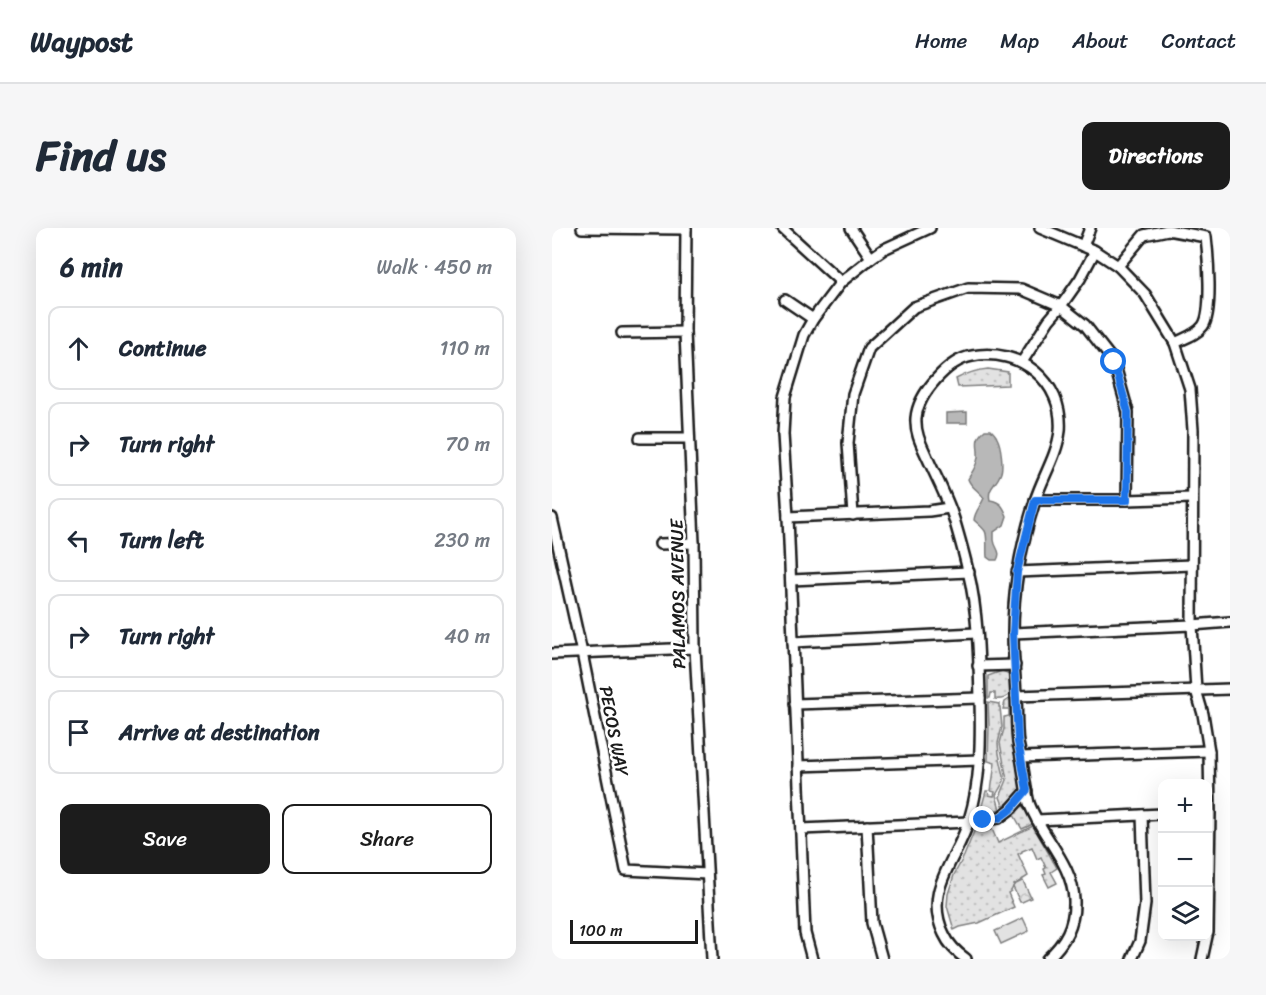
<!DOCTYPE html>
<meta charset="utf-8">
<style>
:root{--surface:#fff;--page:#f6f6f7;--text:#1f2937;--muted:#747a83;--line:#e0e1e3;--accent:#1c1c1c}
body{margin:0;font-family:Sriracha,sans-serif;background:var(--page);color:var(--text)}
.controls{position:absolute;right:18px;bottom:18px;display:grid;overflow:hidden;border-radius:12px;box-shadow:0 6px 24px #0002}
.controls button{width:54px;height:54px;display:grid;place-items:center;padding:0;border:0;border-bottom:2px solid var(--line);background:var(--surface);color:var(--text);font:30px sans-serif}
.scale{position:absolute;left:18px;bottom:15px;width:128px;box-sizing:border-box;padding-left:6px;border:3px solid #1c1c1c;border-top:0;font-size:16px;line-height:21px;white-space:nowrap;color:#1c1c1c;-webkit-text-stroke:4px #fff;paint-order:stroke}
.stop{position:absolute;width:18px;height:18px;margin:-14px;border:4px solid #1a73e8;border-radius:50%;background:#fff}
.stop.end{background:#1a73e8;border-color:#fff;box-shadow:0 2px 6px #0008}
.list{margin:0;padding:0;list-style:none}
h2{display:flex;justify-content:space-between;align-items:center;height:78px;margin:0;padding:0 24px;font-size:26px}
h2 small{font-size:20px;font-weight:400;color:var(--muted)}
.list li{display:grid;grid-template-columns:39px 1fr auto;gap:18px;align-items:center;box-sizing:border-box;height:84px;margin:0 12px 12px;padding:0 12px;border:2px solid var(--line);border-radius:12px}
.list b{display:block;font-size:22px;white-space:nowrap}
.list em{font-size:20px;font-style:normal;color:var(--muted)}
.actions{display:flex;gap:12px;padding:18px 24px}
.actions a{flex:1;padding:14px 0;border:2px solid var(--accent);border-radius:12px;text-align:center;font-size:21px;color:var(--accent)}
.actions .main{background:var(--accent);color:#fff}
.icon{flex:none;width:33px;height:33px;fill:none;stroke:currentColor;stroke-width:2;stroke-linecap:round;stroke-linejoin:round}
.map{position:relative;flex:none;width:678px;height:731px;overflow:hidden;border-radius:12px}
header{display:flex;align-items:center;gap:36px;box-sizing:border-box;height:84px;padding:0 30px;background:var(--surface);border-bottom:2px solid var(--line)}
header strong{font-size:28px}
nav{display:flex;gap:33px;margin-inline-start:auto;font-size:21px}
.intro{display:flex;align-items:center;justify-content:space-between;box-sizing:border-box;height:144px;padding:0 36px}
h1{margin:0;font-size:42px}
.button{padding:15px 27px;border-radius:12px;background:var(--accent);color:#fff;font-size:21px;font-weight:700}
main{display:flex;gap:36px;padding:0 36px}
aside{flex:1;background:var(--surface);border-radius:12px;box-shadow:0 6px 24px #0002}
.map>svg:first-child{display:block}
</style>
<header>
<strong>Waypost</strong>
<nav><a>Home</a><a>Map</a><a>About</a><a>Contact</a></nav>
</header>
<div class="intro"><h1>Find us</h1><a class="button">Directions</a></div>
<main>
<aside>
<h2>6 min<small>Walk · 450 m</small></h2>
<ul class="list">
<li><svg class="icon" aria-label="ahead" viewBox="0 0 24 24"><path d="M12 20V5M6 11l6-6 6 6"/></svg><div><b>Continue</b></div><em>110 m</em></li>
<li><svg class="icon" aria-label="right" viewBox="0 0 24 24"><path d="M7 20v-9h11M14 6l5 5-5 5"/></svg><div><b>Turn right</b></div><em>70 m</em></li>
<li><svg class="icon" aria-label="left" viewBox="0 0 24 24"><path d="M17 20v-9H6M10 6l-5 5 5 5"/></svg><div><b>Turn left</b></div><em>230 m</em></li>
<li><svg class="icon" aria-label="right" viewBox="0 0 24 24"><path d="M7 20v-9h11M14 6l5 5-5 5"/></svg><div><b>Turn right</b></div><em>40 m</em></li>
<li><svg class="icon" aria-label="arrive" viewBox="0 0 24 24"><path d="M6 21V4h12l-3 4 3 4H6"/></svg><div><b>Arrive at destination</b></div></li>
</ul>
<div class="actions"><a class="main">Save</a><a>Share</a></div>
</aside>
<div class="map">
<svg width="678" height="731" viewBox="0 0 678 731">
<defs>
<pattern id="grass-dots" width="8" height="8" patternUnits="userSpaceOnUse" patternTransform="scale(1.5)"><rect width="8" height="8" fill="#e2e2e2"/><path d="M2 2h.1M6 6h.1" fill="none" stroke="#c1c1c1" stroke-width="1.8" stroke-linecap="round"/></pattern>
<pattern id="forest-crowns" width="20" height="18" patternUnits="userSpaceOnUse" patternTransform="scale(1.5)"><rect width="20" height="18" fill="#e2e2e2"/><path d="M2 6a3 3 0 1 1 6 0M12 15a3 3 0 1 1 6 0" fill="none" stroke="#c1c1c1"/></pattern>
</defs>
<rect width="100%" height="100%" fill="#fff"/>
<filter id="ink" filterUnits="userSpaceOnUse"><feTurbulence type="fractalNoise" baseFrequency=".0167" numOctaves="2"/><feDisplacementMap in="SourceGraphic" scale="12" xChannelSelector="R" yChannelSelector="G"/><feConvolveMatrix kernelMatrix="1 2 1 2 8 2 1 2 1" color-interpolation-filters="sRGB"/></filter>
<g filter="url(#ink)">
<!-- grass -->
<g fill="url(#grass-dots)" stroke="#7f7f7f" stroke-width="1.5">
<path d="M 436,141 L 456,144 L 456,157 L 406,159 L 404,151 C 415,145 424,142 436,141 Z"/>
<path d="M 450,443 L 458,446 L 459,466 C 453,470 450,472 443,471 L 443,465 L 439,465 L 438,470 L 436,470 L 436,448 Z"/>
<path d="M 459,470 L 463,530 L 470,563 L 457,575 L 451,577 L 448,569 L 455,552 L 448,515 L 452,501 L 452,489 L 457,488 L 457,481 L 451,481 L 453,474 Z"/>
<path d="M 436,474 L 447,476 L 447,479 L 448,479 L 450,499 L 446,515 L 447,526 L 452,548 L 452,553 L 444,567 L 448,581 L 435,585 L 428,585 L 434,563 L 436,563 L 437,567 L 442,568 L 443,564 L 439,563 L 443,535 L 436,533 L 437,498 Z"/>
<path d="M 471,571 L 481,596 L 470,601 L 462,587 L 465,579 Z"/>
<path d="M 426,594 L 437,595 L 438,602 L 440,601 L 446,615 L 481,598 L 505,640 L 499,644 L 505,655 L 497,659 L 491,647 L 494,646 L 492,641 L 494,640 L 489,629 L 485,631 L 480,619 L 470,623 L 470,624 L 466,626 L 476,648 L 462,657 L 459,663 L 456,665 L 462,679 L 427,695 L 408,699 L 402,702 L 395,678 L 396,666 L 402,647 L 412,628 Z"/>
</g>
<!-- forest -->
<path fill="url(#forest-crowns)" stroke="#7f7f7f" stroke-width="1.5" d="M 470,653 L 471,653 L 479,670 L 470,674 L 468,674 L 461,659 L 462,657 Z"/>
<!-- garden -->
<path fill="#e2e2e2" stroke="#7f7f7f" stroke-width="1.5" d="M 471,690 L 477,703 L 449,716 L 443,703 Z"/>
<!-- water -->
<g fill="#b8b8b8" stroke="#7a7a7a" stroke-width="1.5">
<path d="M 415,184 L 415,195 L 394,195 L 394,185 Z"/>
<path d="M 433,202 L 439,202 C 441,204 444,207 445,210 C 449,217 452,240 448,247 C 444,257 435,260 438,272 C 449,274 451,278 455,288 L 452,297 L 442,304 C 442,307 442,310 442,312 C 443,321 450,323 445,332 L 439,332 L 435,329 C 434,322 436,308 433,303 C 430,299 425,295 422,292 C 423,283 429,278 432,270 C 427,262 419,260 416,251 C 420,244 425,238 426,229 C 427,216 421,212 433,202 Z"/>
</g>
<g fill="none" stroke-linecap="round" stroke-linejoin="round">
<defs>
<g id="minor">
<path d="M 30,0 L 134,1"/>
<path d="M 134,0 L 133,104 L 142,315 L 143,420 L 160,731"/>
<path d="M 299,0 L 319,30"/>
<path d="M 488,0 L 543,23 L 566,38 L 593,66 L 623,115 L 638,161 L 641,202 L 640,397 L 644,462 L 651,486 L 657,523 L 658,585 L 656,705"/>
<path d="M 231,1 L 289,54"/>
<path d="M 531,18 L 538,0"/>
<path d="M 566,38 L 592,7 L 616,2 L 654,9 C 656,26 661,85 651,98 C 644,107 633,110 623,115"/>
<path d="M 233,72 L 261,91"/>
<path d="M 70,105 L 133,104"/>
<path d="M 470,134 L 497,92 L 509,78 L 528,51 L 543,23"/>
<path d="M 88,210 L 137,210"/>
<path d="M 483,272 L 575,272 L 640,270"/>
<path d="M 301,287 L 296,215 L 301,166 L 317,120 L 362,79 L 416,60 L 469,61 L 509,78 L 533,97 L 562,134 L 576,184 L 575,272"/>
<path d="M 236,289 L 377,283 L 397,280"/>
<path d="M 0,290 L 30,425 L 74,642 L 155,646"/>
<path d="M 108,316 L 142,315"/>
<path d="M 465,344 L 640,337"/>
<path d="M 239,352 L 417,344"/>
<path d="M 461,405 L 640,397 L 678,394"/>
<path d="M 241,414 L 424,405"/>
<path d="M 0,426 L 143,420"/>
<path d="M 426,438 L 463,437"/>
<path d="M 464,468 L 678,461"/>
<path d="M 243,476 L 428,470"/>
<path d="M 469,529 L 657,523"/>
<path d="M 246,538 L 428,532"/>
<path d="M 485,592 L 610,586"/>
<path d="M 315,598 L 320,695 L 330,731"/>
<path d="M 249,601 L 417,594 L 447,590 L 459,581 L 475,563"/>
<path d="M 260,731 L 253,705 L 236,289 L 231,206 L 233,169 L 252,107 L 261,91 L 289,54 L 319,30 L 332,21 L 378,0"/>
<path d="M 414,731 C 404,724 397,717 392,706 C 370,662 406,631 417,592 C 429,553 429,511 428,471 C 427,430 426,383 416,343 C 412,325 407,308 402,291 C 395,269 384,249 375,229 C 369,216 363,205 364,190 C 366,166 396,132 420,128 C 467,119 512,153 508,203 C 505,228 490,250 483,273 C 469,316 461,361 461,406 C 461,427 463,447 464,467 C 465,483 464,499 466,515 C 468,524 470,532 471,541 C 473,552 474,564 477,575 C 489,608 521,636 522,672 C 523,697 513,715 495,731"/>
<path d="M 580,731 L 588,713 L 593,676 L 590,587"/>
<path d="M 650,731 L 655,708"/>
</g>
</defs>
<!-- minor casing -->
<use href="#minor" stroke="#1c1c1c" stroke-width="14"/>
<!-- minor -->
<use href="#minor" stroke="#fff" stroke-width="9"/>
</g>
</g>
<g fill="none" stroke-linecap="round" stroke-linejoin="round" filter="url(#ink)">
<!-- route -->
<path stroke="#1a73e8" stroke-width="8" d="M 431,592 L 447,590 L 459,581 L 475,562 L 466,514 L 461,405 L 465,344 L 483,272 L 575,272 L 576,184 L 562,134"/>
</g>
<g text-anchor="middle" stroke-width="5" stroke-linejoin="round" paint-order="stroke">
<!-- street labels -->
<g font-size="18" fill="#1c1c1c" stroke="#fff">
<text transform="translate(126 366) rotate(-91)" y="6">PALAMOS AVENUE</text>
<text transform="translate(62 503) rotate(79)" y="6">PECOS WAY</text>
</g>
</g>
</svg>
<div class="controls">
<button>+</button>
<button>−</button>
<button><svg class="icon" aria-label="layers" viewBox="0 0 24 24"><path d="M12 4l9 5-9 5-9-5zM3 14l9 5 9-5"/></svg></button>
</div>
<div class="scale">100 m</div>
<div class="stop" style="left:562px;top:134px"></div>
<div class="stop end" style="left:431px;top:592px"></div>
</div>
</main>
